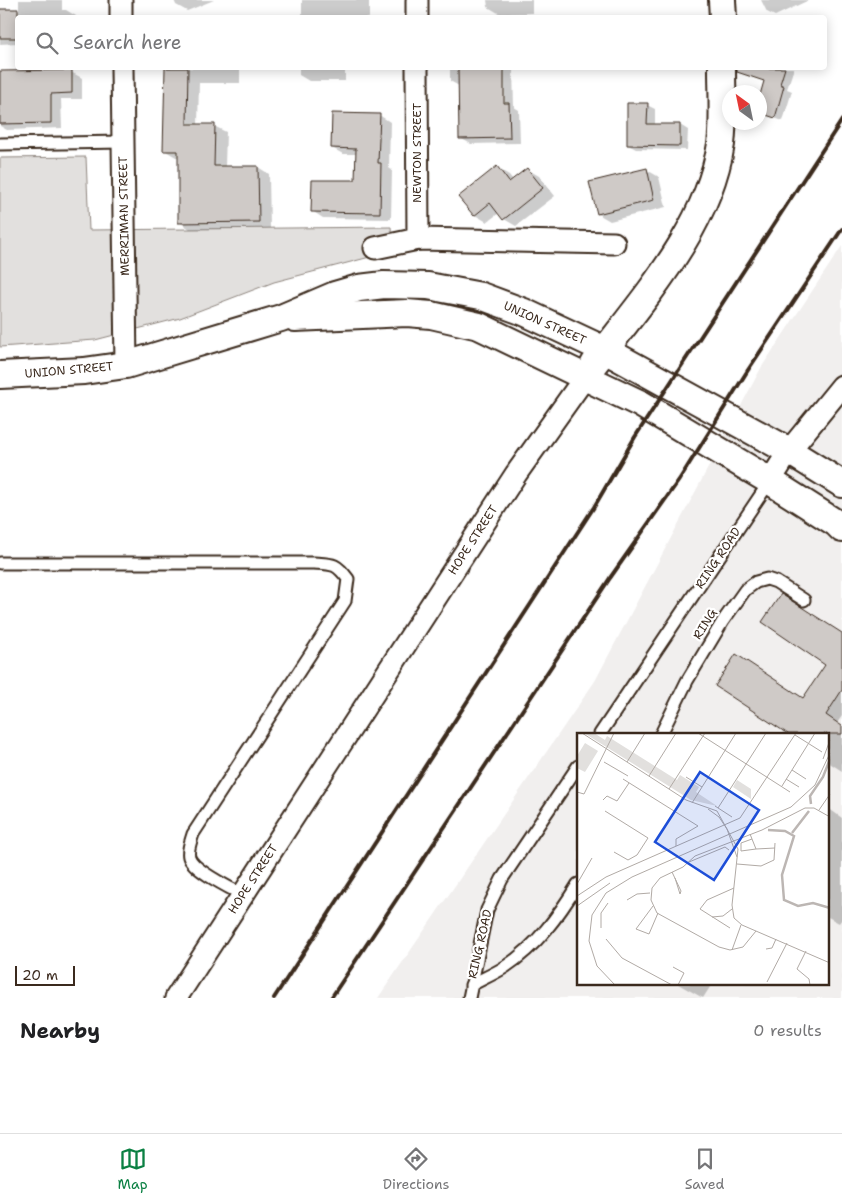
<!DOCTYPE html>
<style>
:root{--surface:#fff;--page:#f2f2f2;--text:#202124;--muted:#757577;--line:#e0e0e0;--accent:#0b8043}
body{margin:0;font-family:"Shantell Sans",sans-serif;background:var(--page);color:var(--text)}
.compass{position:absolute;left:722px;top:85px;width:45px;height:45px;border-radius:50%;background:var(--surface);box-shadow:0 2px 12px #0003;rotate:327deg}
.scale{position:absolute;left:15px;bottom:12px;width:60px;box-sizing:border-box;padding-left:5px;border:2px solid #3b2a1e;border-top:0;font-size:14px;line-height:18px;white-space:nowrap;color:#3b2a1e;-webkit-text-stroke:4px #fff;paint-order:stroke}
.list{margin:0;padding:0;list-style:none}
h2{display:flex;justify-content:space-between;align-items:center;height:65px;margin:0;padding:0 20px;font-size:21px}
h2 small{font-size:16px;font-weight:400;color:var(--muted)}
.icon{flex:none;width:28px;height:28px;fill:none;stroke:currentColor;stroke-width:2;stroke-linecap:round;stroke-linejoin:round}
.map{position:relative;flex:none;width:842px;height:998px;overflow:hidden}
.search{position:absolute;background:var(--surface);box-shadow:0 2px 12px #0003;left:15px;right:15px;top:15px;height:55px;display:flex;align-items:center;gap:12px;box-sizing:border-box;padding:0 18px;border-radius:5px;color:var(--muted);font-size:19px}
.sheet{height:135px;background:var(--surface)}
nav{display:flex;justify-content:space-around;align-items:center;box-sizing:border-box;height:70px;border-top:1px solid var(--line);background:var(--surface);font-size:14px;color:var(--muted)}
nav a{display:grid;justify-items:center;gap:2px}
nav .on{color:var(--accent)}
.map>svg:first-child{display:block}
</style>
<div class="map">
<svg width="842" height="998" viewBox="0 0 842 998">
<rect width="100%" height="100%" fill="#fff"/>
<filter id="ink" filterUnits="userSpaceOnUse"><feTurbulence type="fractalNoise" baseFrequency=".02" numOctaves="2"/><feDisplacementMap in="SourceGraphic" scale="10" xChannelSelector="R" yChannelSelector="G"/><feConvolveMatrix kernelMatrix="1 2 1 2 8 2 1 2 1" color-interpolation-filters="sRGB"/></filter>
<g filter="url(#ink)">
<!-- built -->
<path fill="#f1efee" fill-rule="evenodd" d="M 842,246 L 842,998 L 378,998 L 595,681 L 761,368 ZM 578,734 L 828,734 L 828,984 L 578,984 Z"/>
<!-- green -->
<path fill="#e2e0de" stroke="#8e857e" d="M 86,157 L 89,230 L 391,227 L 393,251 L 274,282 L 180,318 L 95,340 L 0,347 L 0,158 Z"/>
<!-- shadow -->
<g fill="#0003">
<path d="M 19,0 L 62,0 L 62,10 L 66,10 L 76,16 L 76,18 L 18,18 L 18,43 L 0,44 L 0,10 L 19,10 Z"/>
<path d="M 174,0 L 214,0 L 187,11 L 176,5 Z"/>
<rect x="302" y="0" width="67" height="18"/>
<path d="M 487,0 L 532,0 L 532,13 L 500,14 L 488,7 Z"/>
<path d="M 761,0 L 809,0 L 775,16 L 767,12 Z"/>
<path d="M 167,68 L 240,68 L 240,83 L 199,83 L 198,125 L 214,126 L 226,132 L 225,167 L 258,167 L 269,174 L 270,228 L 190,229 L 179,222 L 179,157 L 176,157 L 164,150 Z"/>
<path d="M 299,68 L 380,68 L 380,69 L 345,69 L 345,81 L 309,81 L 299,75 Z"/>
<path d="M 450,68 L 513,68 L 514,107 L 519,110 L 520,143 L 471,144 L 460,138 L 459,86 L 450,81 Z"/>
<path d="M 765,68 L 794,68 L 787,89 L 792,91 L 783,121 L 760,113 L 760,100 L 765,81 L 762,79 Z"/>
<path d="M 0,72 L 71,72 L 82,78 L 82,99 L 61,99 L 62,128 L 7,130 L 0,126 Z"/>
<path d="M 647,105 L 655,109 L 655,125 L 680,125 L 688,130 L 687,150 L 636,149 L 628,145 Z"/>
<path d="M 379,115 L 390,122 L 389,168 L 392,170 L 391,219 L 323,218 L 312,211 L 357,182 L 357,154 L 343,154 L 332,148 Z"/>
<path d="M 497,168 L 509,175 L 513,180 L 527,169 L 539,176 L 555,196 L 516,226 L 504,219 L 499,213 L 487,222 L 475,215 Z"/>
<path d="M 647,170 L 659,177 L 666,207 L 610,221 L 598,214 Z"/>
<path d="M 781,596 L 842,633 L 842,716 L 837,723 L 842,726 L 842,771 L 828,762 L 828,734 L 786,734 L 782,732 L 826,665 Z"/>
<path d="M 828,808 L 842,818 L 842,919 L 839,923 L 828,917 Z"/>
<path d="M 678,984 L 712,984 L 703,998 Z"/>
</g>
<!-- building -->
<g fill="#cfcac7" stroke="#3b2a1e">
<rect x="0" y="9" width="18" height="29"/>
<path d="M 165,68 L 188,68 L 187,124 L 215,124 L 214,166 L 258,166 L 259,222 L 178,223 L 178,151 L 163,151 Z"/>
<path d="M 458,68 L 504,68 L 504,103 L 509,103 L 510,138 L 459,139 Z"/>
<path d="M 737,68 L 785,68 L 780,84 L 784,86 L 775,118 L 760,113 L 760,95 L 764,81 L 737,72 Z"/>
<path d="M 72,70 L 72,93 L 51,94 L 51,123 L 0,124 L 0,71 Z"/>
<path d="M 627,103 L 648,103 L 647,124 L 680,124 L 680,146 L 627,145 Z"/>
<path d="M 332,113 L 380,114 L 378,163 L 381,163 L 380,213 L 311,212 L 312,180 L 355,180 L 356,149 L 331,148 Z"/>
<path d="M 497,166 L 509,182 L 527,168 L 543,188 L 503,220 L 490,203 L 474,216 L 458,197 Z"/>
<path d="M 647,168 L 654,200 L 597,214 L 589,182 Z"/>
<path d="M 781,594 L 842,633 L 842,690 L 826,715 L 842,726 L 842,734 L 788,734 L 715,686 L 736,654 L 803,698 L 825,665 L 762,622 Z"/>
</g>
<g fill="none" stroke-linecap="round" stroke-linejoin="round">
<defs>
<g id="service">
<path d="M 0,144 L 123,142"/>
<path d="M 0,563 L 314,563 C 333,564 336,563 348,579 L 345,601 L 193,834 C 191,841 187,850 189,857 C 193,870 230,888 243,895"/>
<path d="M 600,734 L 770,481"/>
<path d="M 661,734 L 687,681 L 723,621 L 745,590 L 756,582 L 767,579 L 776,582 L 804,600"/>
<path d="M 471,985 C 482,979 494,974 505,967 C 537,946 559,915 578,884"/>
<path d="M 469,998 L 487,910 L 502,879 L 578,766"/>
</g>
<g id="minor">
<path d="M 121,0 L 121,18"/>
<path d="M 417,0 L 417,18"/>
<path d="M 122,68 L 126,365"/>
<path d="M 417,68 L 418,239"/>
<path d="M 375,248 L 418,239 L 614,243"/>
<path d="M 770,481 L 789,451 L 842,386"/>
<path d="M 176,998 L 516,474 L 585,377"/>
</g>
<g id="tertiary">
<path d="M 722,0 L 723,18"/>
<path d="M 295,318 L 407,313 L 431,315 L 479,326 L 641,404 L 770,481 L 836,523 L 842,529"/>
<path d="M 594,364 C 644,298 708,228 721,144 C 724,122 722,91 722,68"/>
<path d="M 0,375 L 84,371 L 126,365 L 281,318 L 335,295 L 359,288 L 384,285 L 428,286 L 481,296 L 524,312 L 605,350 L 789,451 L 842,484"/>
</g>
</defs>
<!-- service casing -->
<use href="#service" stroke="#3b2a1e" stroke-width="15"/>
<!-- minor casing -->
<use href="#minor" stroke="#3b2a1e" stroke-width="25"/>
<!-- tertiary casing -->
<use href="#tertiary" stroke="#3b2a1e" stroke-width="30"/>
<!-- service -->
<use href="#service" stroke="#fff" stroke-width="11"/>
<!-- minor -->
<use href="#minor" stroke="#fff" stroke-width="21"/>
<!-- tertiary -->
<use href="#tertiary" stroke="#fff" stroke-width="26"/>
<!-- rail -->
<g stroke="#3b2a1e" stroke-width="4">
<path d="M 274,998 L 594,507 L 635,437 L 842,120"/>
<path d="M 331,998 L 610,578 L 679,480 L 748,370 L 842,229"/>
</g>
</g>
</g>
<g text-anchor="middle" stroke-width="4.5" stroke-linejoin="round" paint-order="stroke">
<!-- street labels -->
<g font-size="12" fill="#3b2a1e" stroke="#fff">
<text transform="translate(417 153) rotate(-90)" y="4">NEWTON STREET</text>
<text transform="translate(124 216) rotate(-91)" y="4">MERRIMAN STREET</text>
<text transform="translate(545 323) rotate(24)" y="4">UNION STREET</text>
<text transform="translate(69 370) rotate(-5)" y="4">UNION STREET</text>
<text transform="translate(473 540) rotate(-57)" y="4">HOPE STREET</text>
<text transform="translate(718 558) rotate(-56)" y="4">RING ROAD</text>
<text transform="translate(705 624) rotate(-58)" y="4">RING</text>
<text transform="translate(253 879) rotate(-57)" y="4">HOPE STREET</text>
<text transform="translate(480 944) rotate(-77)" y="4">RING ROAD</text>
</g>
</g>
<!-- overview -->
<g transform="translate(577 733)">
<rect width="252" height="252" fill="#fff"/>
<path d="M 7,0 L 17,0 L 28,7 L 30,3 L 100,47 L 103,42 L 122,54 L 119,59 L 140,73 L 114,67 ZM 8,10 L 21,18 L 8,39 L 0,35 L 0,23 ZM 160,47 L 174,56 L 174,66 L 156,54 Z" fill="#e2e0de"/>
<path fill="none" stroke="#bcb6b3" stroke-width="2.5" d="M 234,71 L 233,63 L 246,44 L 253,26M 191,97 L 208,98 L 217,103 L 205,142 L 207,167 L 221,173 L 236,170 L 253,175M 215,100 L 232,78"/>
<path fill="none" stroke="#b1aaa5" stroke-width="1" d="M 5,0 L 109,67 L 140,78 L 161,116 L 155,172 L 157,185 L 165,192 L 253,230M 121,0 L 213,59M 218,2 L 245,19M 246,26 L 253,7M 27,29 L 51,43M 50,29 L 68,0M 215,37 L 229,46M 72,43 L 99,0M 109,44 L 125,54M 46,46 L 121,93 L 99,106 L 99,113M 209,46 L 222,54M 205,53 L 238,0M 92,56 L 128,0M 0,59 L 7,61 L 37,0M 26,67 L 30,63 L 40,68 L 52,50M 115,70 L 159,0M 138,73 L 155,84M 141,75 L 189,0M 131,76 L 142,84 L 150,96 L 160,124M 242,77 L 253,61M 28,78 L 71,105M 173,101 L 179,116 L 198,115M 175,106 L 164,110 L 164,118 L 179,116M 37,119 L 51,127 L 60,122 L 71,105M 112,129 L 148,114 L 152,117M 160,131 L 184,133 L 197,127 L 198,110M 95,139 L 104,158 L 103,161 L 98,145M 0,151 L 15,125M 0,163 L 29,144 L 163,85 L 219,0M 50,167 L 60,161 L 73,160M 0,173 L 33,150M 76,173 L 59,196 L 72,201 L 81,180M 135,184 L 146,183 L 155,176M 24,195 L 24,180 L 31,170M 153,195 L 123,176 L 130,167 L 157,155M 179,198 L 166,214 L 153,217 L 142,214 L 80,180 L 74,167 L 75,155 L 83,145 L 106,134 L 118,123 L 185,97 L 228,75 L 237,75 L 253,84M 29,206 L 45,225 L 95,252M 189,216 L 195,215 L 199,206M 155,217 L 164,192M 229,218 L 220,236 L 232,246 L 233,252M 96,234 L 107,240 L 101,252M 190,249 L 210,210M 38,252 L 20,233 L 12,208 L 15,182 L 29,160 L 55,144 L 214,74 L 238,52 L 253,20"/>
<path fill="#1d4ed8" fill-opacity="0.15" stroke="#1d4ed8" stroke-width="2.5" d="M 123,39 L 182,77 L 137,147 L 78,109 Z"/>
<rect width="252" height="252" fill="none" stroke="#3b2a1e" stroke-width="2.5"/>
</g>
</svg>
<svg class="compass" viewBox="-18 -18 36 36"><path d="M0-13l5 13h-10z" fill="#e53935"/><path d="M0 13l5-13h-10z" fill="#757577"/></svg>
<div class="scale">20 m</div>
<div class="search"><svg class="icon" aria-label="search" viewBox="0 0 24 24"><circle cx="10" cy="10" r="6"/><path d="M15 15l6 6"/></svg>Search here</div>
</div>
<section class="sheet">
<h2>Nearby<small>0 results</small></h2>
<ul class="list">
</ul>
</section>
<nav>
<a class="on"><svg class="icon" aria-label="map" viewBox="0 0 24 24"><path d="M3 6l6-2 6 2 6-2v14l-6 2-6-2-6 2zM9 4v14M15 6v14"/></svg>Map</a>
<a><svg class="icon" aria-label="directions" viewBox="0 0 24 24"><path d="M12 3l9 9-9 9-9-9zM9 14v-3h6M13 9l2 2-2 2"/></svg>Directions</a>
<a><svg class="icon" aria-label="saved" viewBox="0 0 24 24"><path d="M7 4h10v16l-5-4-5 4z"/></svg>Saved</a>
</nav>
